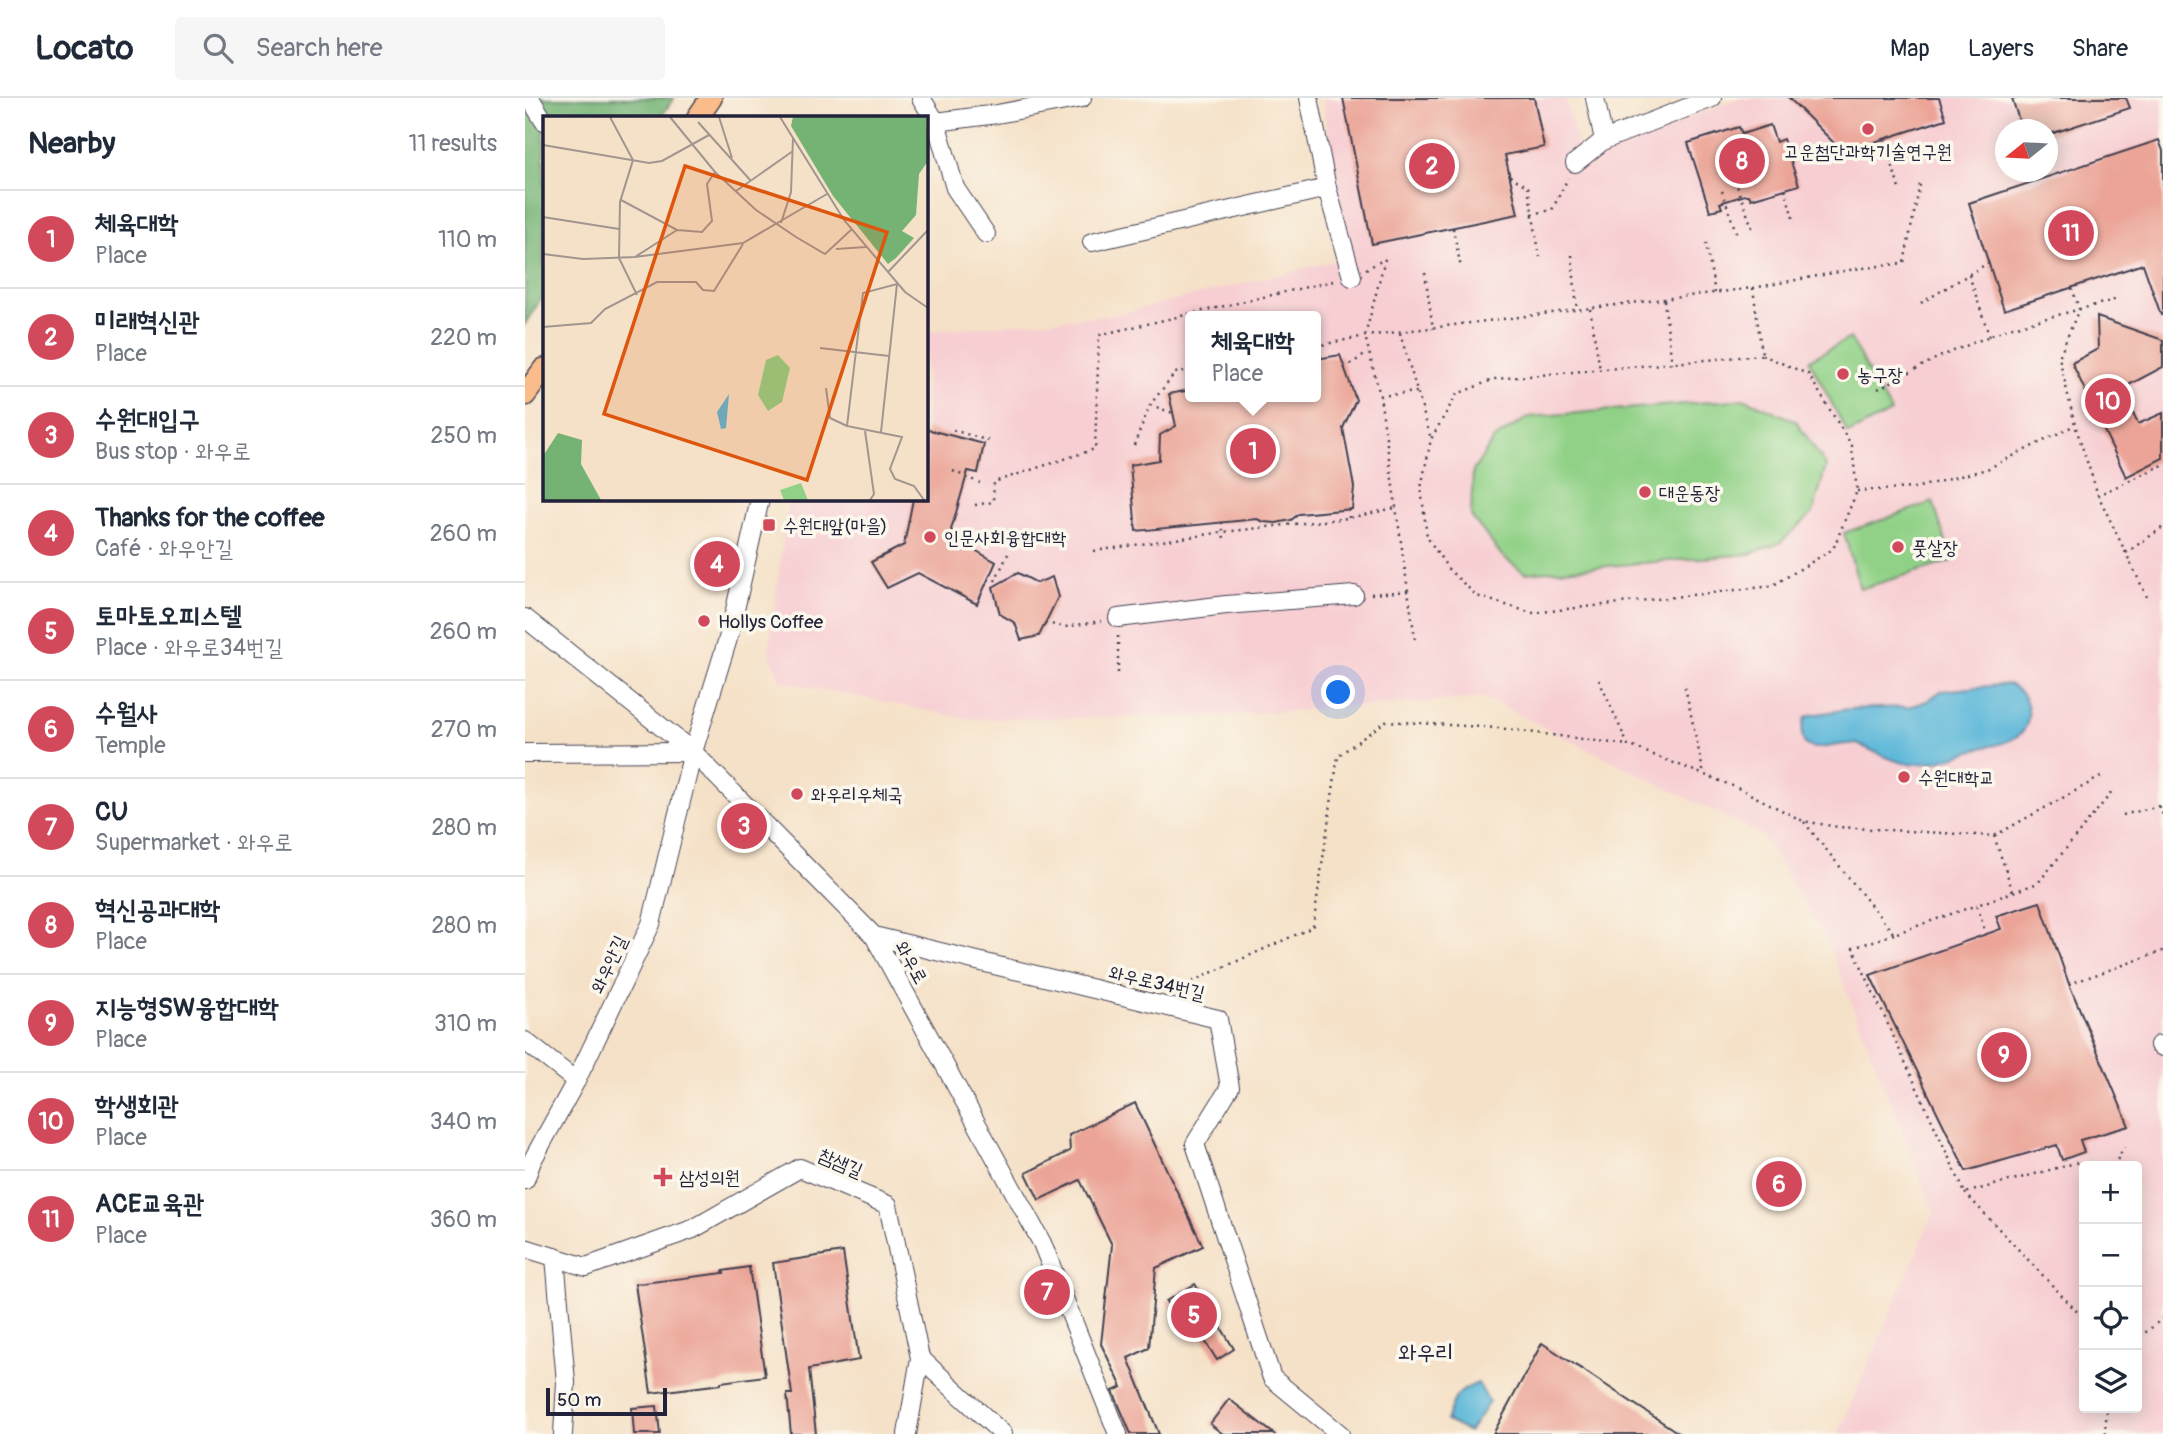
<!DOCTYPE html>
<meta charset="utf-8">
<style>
:root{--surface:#fff;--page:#f6f6f7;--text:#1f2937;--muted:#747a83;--line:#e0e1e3;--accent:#d1495b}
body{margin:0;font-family:Pangolin,"Poor Story",sans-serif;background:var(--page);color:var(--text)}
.controls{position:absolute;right:21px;bottom:21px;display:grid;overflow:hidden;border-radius:7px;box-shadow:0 4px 18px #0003}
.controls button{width:63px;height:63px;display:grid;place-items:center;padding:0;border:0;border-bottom:2px solid var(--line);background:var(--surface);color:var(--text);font:35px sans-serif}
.compass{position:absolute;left:1470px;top:21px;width:63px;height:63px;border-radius:50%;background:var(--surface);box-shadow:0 4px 18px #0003;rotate:252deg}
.scale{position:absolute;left:21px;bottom:18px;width:121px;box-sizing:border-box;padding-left:7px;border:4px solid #22223b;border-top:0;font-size:19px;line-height:24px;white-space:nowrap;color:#22223b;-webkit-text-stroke:5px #fbf7ec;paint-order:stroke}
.you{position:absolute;left:814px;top:595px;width:24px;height:24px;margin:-18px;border:5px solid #fff;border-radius:50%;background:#1a73e8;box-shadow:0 0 0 10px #1a73e833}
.badge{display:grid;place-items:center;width:46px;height:46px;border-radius:50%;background:var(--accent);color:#fff;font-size:23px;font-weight:700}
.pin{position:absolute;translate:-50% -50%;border:4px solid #fff;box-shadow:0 2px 7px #0006}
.popup{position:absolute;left:660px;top:213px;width:136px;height:91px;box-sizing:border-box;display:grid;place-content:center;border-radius:7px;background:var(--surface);filter:drop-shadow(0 2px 5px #0005);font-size:23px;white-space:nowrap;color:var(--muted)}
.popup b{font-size:26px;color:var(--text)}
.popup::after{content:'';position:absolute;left:50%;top:100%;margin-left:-14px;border:14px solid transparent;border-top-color:var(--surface)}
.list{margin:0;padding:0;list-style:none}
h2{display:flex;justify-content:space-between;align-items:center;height:91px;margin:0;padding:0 28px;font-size:30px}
h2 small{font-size:23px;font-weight:400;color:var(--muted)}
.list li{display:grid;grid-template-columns:46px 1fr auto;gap:21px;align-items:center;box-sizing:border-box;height:98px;padding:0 28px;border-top:2px solid var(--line)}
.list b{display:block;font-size:26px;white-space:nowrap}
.list p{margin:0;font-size:23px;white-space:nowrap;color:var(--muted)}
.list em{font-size:23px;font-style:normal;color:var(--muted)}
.icon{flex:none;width:38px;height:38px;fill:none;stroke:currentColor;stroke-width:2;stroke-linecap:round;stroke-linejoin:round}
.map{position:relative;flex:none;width:1638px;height:1336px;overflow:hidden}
header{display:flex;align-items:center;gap:42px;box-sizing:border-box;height:98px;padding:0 35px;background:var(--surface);border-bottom:2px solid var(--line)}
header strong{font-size:33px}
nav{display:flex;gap:38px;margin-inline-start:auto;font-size:24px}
.search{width:490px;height:63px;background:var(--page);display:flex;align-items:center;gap:18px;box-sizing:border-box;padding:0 24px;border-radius:7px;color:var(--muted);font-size:26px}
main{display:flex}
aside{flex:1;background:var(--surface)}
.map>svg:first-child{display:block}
</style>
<header>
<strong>Locato</strong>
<div class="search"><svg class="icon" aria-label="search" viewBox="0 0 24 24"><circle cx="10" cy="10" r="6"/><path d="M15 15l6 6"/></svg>Search here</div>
<nav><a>Map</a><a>Layers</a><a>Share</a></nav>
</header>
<main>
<aside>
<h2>Nearby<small>11 results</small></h2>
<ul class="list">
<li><span class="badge">1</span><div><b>체육대학</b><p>Place</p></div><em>110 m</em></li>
<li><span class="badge">2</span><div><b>미래혁신관</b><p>Place</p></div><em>220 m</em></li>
<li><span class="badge">3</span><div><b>수원대입구</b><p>Bus stop · 와우로</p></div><em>250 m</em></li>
<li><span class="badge">4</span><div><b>Thanks for the coffee</b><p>Café · 와우안길</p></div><em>260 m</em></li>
<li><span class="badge">5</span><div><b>토마토오피스텔</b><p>Place · 와우로34번길</p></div><em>260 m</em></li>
<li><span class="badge">6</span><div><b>수월사</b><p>Temple</p></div><em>270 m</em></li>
<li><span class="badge">7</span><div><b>CU</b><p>Supermarket · 와우로</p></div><em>280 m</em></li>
<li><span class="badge">8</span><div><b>혁신공과대학</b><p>Place</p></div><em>280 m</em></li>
<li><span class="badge">9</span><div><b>지능형SW융합대학</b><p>Place</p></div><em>310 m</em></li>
<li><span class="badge">10</span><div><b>학생회관</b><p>Place</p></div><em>340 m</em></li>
<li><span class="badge">11</span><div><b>ACE교육관</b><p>Place</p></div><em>360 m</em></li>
</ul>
</aside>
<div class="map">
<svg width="1638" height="1336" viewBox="0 0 1638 1336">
<rect width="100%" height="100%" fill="#fbf7ec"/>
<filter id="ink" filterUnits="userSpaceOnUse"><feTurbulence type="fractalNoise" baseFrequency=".0143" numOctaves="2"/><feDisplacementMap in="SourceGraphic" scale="14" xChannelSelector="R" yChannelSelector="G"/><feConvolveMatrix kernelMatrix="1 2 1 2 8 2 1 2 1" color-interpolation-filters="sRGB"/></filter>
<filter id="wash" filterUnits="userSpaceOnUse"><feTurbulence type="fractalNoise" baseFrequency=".00686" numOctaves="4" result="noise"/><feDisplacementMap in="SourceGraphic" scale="28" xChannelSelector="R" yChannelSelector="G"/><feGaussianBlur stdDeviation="1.57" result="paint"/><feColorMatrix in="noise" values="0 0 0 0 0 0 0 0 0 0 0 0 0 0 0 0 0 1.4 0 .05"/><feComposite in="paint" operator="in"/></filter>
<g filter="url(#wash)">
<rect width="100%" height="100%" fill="#f5e1c7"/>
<!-- built -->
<path fill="#f7cfd3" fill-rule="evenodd" d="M 797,0 L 1040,0 L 1054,55 L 1082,53 L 1213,0 L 1638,0 L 1638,1336 L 1313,1336 L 1409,1114 L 1303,846 L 1237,737 L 960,600 L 694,618 L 445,621 L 255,583 L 244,553 L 263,401 L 401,401 L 401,233 L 590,217 L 825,159 ZM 1480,32 L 1522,32 L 1522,74 L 1480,74 ZM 665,218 L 791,218 L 791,299 L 665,299 ZM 1559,1068 L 1612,1068 L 1612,1310 L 1559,1310 Z"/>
<!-- green -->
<g fill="#91d187" stroke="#5a7a61" stroke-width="2">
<path d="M 1325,240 L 1366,314 L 1323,336 L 1284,262 Z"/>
<path d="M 1221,301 L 1271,323 L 1301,368 L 1288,415 L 1255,445 L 1225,456 L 1000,475 L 978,459 L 946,418 L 948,373 L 969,341 L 1004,319 Z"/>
<path d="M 1408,404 L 1427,463 L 1335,491 L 1319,435 Z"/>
</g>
<!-- forest -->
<path fill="#74b374" stroke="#4b6a58" stroke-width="2" d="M 0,0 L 149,0 L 136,19 L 19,19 L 19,196 L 0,226 Z"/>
<!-- water -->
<g fill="#5bb7d9" stroke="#3e6c8a" stroke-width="2">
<path d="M 1484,586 C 1495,592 1501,599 1503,611 C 1504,622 1501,633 1491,639 C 1482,645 1471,647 1460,649 C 1435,655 1413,667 1387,666 C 1368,665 1349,652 1331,646 C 1309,642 1266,669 1280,620 L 1286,617 L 1324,611 L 1384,609 L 1402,603 L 1416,593 Z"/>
<path d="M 953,1285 L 964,1304 L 944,1334 L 921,1323 C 929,1300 930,1294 953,1285 Z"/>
</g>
<g id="blocks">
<!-- building -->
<g fill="#eba497">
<path d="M 818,0 L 1009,0 L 1019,49 L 980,57 L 993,116 L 847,146 Z"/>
<path d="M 1264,0 L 1414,0 L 1421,21 L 1318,54 Z"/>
<path d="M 1487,0 L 1601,0 L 1605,10 L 1522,37 L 1522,32 L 1497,32 Z"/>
<path d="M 1245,27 L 1251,44 L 1258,41 L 1274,87 L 1226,101 L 1224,97 L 1220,97 L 1195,105 L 1197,110 L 1185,113 L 1163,45 L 1214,29 L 1217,36 Z"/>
<path d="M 1634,42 L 1638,53 L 1638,216 L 1636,217 L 1618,166 L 1479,212 L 1444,105 Z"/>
<path d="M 1572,219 L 1638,242 L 1638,269 L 1596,291 L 1613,326 L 1638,315 L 1638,360 L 1601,379 L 1547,265 L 1573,251 Z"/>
<path d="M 815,257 L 831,302 L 818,330 L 829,389 L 827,411 L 774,416 L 766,422 L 751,425 L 739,424 L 732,421 L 611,433 L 605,367 L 634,362 L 635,337 L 651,328 L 644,296 L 665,292 L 665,299 L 791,299 L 791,261 Z"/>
<path d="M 401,331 L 459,346 L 453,375 L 443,373 L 426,432 L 430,436 L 430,441 L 471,464 L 452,506 L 393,475 L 362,490 L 346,464 L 379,447 L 388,401 L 401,401 Z"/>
<path d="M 493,475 L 512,485 L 527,479 L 533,499 L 514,538 L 496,542 L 490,525 L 475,516 L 468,489 Z"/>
<path d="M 1515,804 L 1544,886 L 1604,1028 L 1555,1042 L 1559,1054 L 1537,1062 L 1532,1047 L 1441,1073 L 1345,877 L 1476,831 L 1471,818 Z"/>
<path d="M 610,1005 L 678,1148 L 631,1170 L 624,1250 L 603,1260 L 634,1336 L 606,1336 L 588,1293 L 597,1289 L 576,1246 L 587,1147 L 555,1082 L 514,1102 L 501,1075 L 545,1053 L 544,1037 Z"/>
<path d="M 318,1154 L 334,1262 L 284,1271 L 291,1336 L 266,1336 L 262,1296 L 267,1296 L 248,1165 Z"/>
<path d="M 224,1169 L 240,1278 L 196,1284 L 196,1286 L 126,1295 L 110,1186 L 199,1175 L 198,1173 Z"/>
<path d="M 670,1186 L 709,1251 L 692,1262 L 673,1232 L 662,1238 L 641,1203 Z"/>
<path d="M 1017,1245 L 1155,1336 L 968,1336 Z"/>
<path d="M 704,1301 L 749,1336 L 698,1336 L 685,1326 Z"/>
<path d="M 132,1308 L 135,1336 L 109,1336 L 107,1310 Z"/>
</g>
</g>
</g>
<g filter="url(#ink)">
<use href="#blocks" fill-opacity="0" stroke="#423f50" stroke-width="2"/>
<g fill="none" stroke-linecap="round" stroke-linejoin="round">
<defs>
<g id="minor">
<path d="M 5,0 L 19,23"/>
<path d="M 396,0 L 411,24 L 472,16 L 557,0"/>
<path d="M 784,0 L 802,90 L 827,179"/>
<path d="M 1070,0 L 1079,42"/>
<path d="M 411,24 L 430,90 L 461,136"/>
<path d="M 1050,65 L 1079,42 L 1187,0"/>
<path d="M 567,144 L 802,90"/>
<path d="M 0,520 L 168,654 L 349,838 L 517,1145 L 593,1336"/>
<path d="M 593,520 L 701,507 L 829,497"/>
<path d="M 0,655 L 168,654"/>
<path d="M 349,838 L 693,921 L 705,989 L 670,1046 L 747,1280 L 815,1336"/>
<path d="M 0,943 L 51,983"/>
<path d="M 1634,947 L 1638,949"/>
<path d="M 0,1082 L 7,1063 L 51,983 L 126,826 L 168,654 L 205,534 L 235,401"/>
<path d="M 0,1150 L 61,1169 L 168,1131 L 275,1070 L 363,1107 L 395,1260 L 382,1336"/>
<path d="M 30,1159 L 41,1284 L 38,1336"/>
<path d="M 395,1260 L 478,1336"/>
</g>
<g id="major">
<path d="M 173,19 L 186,0"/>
<path d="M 0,297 L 19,271"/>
</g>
</defs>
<!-- minor casing -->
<use href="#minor" stroke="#423f50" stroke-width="20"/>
<!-- major casing -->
<use href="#major" stroke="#423f50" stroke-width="24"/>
<!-- path -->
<g stroke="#423f50" stroke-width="2.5" stroke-dasharray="2 5" stroke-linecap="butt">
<path d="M 1360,41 L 1374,91"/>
<path d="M 985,78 L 1003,89 L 1015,159"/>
<path d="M 1210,82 L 1228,132"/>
<path d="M 1260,91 L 1268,120"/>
<path d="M 1197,93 L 1212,137"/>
<path d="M 1007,116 L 1027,112 L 1043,80"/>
<path d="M 928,130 L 936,170"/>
<path d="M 1181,145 L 1190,195"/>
<path d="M 1047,157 L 1052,212"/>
<path d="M 860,161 L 840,238 L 855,298 L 890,541"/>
<path d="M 841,171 L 860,161"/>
<path d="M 900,175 L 908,231"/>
<path d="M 1444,177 L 1465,240"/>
<path d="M 1228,190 L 1237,256"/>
<path d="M 1547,190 L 1554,211 L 1534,259 L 1550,327 L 1573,397"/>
<path d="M 1139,202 L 1147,266"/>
<path d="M 1396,205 L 1463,165"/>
<path d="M 1065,211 L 1075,272"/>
<path d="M 875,235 L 906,341"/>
<path d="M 791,248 L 840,238 L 1228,190 L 1330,171 L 1379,165 L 1395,86"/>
<path d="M 1237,257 L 1283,276 L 1327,348 L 1332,393 L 1308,451 L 1247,488 L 1007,515 L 952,498 L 924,472 L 902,439 L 896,390 L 906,341 L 932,296 L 970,281 Z"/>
<path d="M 819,270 L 843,255"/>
<path d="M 1353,291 L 1414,259 L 1484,230 L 1593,201"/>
<path d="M 855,298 L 892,294"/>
<path d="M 625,307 L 648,315"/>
<path d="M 428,332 L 464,343"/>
<path d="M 609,347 L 625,307 L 650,275 L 665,272"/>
<path d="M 428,373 L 455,385"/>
<path d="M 1332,393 L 1390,390 L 1462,371 L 1550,327"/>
<path d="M 450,407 L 468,404 L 469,384 L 570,351 L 574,237 L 812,182"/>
<path d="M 824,411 L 824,424"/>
<path d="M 697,424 L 699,441"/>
<path d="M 430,436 L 444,434"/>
<path d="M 569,453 L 698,434 L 824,420 L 870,410"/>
<path d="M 1601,455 L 1638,429"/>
<path d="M 470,483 L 484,454"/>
<path d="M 846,496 L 884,493"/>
<path d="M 1622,499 L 1573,397 L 1638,367"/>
<path d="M 520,525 L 540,529 L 576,523"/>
<path d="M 593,538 L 593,575"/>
<path d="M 1074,582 L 1103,647 L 1213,690 L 1278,723 L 1313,729 L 1469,738 L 1579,677"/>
<path d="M 1160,589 L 1179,677"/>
<path d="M 1634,708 L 1638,717"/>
<path d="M 1598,717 L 1638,707"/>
<path d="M 1279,724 L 1369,836 L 1452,807"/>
<path d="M 1469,738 L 1488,794"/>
<path d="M 1369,836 L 1328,850 L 1440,1095 L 1554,1064 L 1559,1076"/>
<path d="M 1461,837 L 1452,807 L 1513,785 L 1587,694"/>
<path d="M 1544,886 L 1638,853"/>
<path d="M 648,892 L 788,829 L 813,658 L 861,623 L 973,630 L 1103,647"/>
<path d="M 1589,1068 L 1599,1049"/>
<path d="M 1440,1095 L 1559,1221"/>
<path d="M 1612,1229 L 1615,1239 L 1612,1240"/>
<path d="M 1615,1239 L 1638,1220"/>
<path d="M 1580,1336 L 1582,1310"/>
</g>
<!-- minor -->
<use href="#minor" stroke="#fff" stroke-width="18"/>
<!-- major -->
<use href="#major" stroke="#f9bc8a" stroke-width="21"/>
</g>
</g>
<!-- markers -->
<g fill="#d1495b" stroke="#fbf7ec" stroke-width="2.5">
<circle cx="1343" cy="31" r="7"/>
<circle cx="1318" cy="276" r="7"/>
<circle cx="1120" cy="394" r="7"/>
<rect x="237" y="420" width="14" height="14" rx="3.5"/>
<circle cx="405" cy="439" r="7"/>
<circle cx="1373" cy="449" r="7"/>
<circle cx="179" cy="523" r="7"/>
<circle cx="1379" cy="679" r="7"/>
<circle cx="272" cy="696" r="7"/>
<path d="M134.5 1068.5h7v7h7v7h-7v7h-7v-7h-7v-7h7z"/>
</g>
<g text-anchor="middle" stroke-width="7" stroke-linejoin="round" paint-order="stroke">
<!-- poi labels -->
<g font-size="19" fill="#22223b" stroke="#fbf7ec" text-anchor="start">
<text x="1343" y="60" text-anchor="middle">고운첨단과학기술연구원</text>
<text x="1332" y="283">농구장</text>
<text x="1134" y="401">대운동장</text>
<text x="258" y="434">수원대앞(마을)</text>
<text x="419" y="446">인문사회융합대학</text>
<text x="1387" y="456">풋살장</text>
<text x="193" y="530">Hollys Coffee</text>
<text x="1393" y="686">수원대학교</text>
<text x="286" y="703">와우리우체국</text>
<text x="154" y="1086">삼성의원</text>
</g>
<!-- street labels -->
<g font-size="19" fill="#22223b" stroke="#fbf7ec">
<text transform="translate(387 864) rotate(61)" y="7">와우로</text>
<text transform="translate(83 866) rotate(-65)" y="7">와우안길</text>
<text transform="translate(632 884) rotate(13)" y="7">와우로34번길</text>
<text transform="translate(316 1064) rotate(23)" y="7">참샘길</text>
</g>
<!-- quarter labels -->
<g font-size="23" fill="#22223b" stroke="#fbf7ec">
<text x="901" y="1262">와우리</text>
</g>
</g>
<!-- overview -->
<g transform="translate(18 18)">
<rect width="385" height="385" fill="#f5e1c7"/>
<path d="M 235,239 L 247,252 L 239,286 L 225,295 L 215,279 L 223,244 ZM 258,367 L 265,384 L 241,384 L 237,374 Z" fill="#91d187"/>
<path d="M 250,1 L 383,1 L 385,45 L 376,58 L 373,99 L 359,115 L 371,122 L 353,142 L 345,148 L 290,80 L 248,10 ZM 15,317 L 39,324 L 38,348 L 58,384 L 0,384 L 0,340 Z" fill="#74b374"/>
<path d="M 186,278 L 183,312 L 178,313 L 174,296 Z" fill="#5bb7d9"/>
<path fill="none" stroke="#a1958f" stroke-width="2" d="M 67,1 L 90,44 L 77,86 L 76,142 L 94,179M 127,1 L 172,56 L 213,94 L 253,121 L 282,138 L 309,113M 176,1 L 189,42M 237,1 L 301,104 L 362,176 L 385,192M 155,6 L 208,65M 0,29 L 106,47 L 119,45 L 166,19M 193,75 L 250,35M 78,84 L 134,114 L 159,116 L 169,105 L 164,68 L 172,56M 0,101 L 76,113M 238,107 L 248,76 L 250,22M 293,133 L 323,131M 0,138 L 40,143 L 92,141 L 200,127 L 284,78M 92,141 L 134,114M 345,156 L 385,114M 0,211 L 48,207 L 62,193 L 114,166 L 153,166 L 160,174 L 171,175 L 200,128M 277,232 L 346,240M 283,272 L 287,302 L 304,310M 322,315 L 331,378 L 327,384M 338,316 L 354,168 L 320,177 L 304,310 L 359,321 L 347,353 L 352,363 L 371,370 L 381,384"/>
<path fill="#de560e" fill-opacity="0.15" stroke="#de560e" stroke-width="3.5" d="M 142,50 L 344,116 L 264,364 L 61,298 Z"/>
<rect width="385" height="385" fill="none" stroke="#22223b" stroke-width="3.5"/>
</g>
</svg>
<div class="controls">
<button>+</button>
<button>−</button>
<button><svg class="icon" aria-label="locate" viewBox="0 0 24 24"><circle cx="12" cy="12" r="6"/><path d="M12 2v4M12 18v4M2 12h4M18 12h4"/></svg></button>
<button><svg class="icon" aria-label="layers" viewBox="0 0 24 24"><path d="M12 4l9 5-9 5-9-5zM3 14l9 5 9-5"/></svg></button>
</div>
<svg class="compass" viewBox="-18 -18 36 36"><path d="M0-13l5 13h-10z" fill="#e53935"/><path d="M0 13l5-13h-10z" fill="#747a83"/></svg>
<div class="scale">50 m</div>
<div class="you"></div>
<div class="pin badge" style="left:728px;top:353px">1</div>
<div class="popup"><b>체육대학</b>Place</div>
<div class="pin badge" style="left:907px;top:68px">2</div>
<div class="pin badge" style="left:219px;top:728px">3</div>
<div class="pin badge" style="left:192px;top:466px">4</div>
<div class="pin badge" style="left:669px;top:1217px">5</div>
<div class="pin badge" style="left:1254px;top:1086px">6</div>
<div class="pin badge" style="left:522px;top:1194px">7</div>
<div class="pin badge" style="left:1217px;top:63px">8</div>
<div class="pin badge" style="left:1479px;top:957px">9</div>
<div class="pin badge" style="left:1583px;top:303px">10</div>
<div class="pin badge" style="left:1546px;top:135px">11</div>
</div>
</main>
